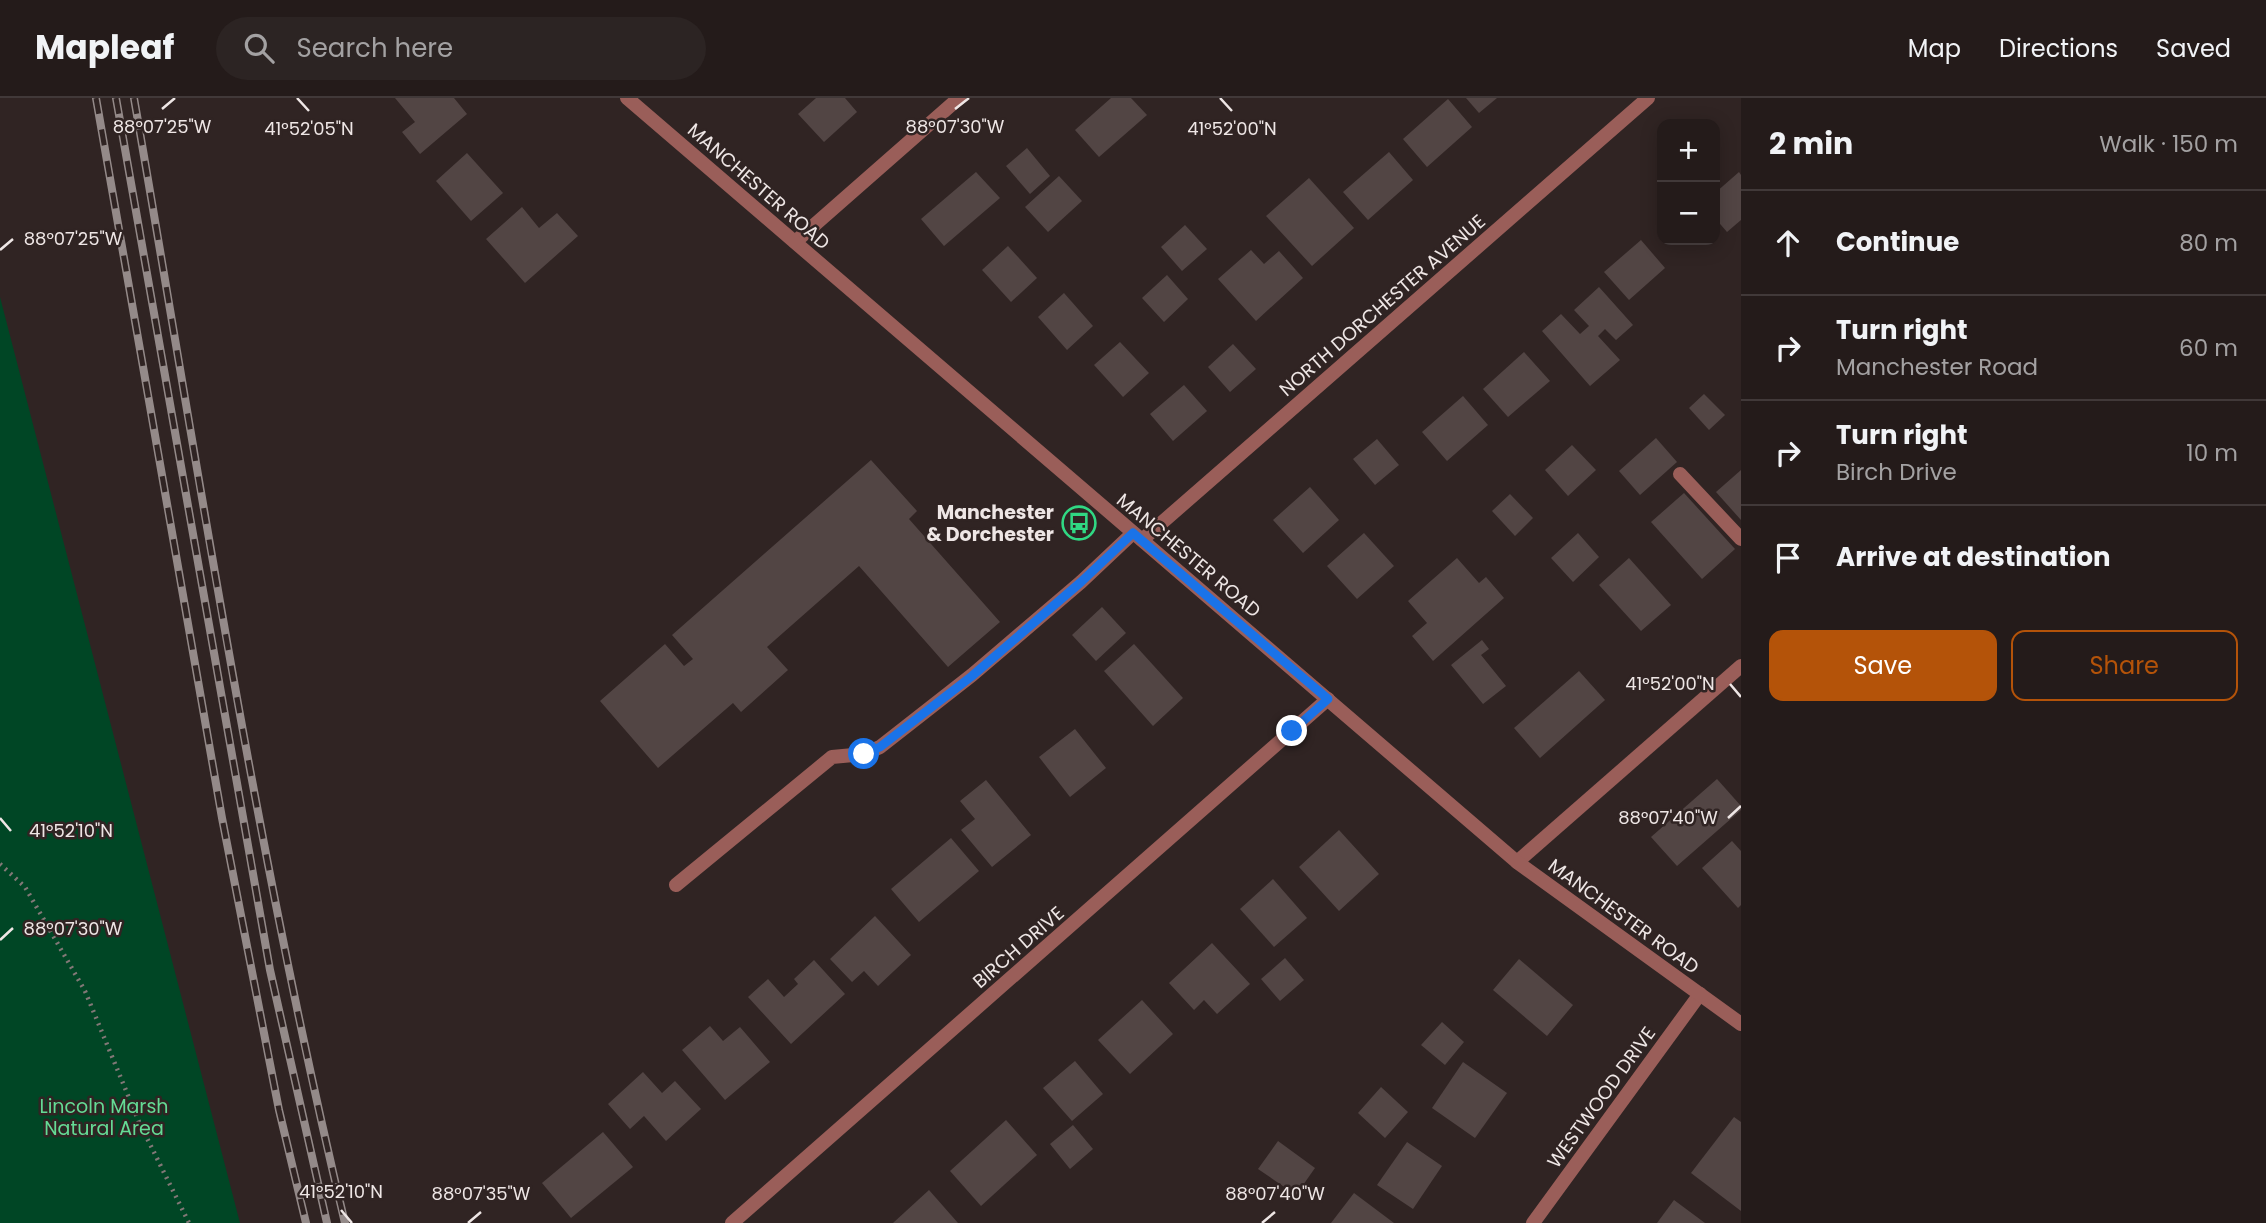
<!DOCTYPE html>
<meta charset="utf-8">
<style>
:root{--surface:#241b1a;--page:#2c2423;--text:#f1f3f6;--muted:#a3a1a2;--line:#413939;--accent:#b45309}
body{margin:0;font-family:Poppins,sans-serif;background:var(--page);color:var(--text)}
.controls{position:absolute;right:21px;top:21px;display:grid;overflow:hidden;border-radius:14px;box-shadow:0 4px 18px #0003}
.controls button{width:63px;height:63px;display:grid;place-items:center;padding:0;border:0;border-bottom:2px solid var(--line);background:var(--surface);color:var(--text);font:35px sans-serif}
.stop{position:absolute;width:21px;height:21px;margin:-16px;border:5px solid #1a73e8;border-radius:50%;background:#fff}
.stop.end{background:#1a73e8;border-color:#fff;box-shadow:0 2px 7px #0008}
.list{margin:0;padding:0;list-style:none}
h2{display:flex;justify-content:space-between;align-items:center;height:91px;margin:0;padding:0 28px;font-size:30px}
h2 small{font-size:23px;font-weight:400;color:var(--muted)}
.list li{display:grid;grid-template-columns:46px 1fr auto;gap:21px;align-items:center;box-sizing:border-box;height:105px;padding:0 28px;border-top:2px solid var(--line)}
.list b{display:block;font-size:26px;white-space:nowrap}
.list p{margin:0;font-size:23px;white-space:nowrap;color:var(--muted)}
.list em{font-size:23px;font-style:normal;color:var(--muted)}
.actions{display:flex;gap:14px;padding:21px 28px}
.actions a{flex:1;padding:16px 0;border:2px solid var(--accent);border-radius:14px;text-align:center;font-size:24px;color:var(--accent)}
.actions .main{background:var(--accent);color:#fff}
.icon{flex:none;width:38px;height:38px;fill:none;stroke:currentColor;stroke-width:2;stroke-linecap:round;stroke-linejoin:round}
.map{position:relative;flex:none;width:1741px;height:1125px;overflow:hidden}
header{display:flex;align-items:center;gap:42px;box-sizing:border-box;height:98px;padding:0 35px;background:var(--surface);border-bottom:2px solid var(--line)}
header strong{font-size:33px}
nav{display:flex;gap:38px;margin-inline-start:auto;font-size:24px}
.search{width:490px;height:63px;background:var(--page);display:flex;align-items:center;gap:18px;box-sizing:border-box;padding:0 24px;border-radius:38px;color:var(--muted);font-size:26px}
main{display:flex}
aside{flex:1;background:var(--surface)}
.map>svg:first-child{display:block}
</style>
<header>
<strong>Mapleaf</strong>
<div class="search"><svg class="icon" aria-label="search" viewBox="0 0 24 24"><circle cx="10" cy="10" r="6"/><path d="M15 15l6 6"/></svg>Search here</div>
<nav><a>Map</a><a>Directions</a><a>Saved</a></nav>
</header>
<main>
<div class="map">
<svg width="1741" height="1125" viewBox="0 0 1741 1125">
<rect width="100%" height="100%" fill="#302423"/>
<!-- green -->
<path fill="#004625" d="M 0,199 L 240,1125 L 0,1125 Z"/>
<!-- building -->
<g fill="#524544">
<path d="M 395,0 L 454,0 L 467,16 L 420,56 L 402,34 L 415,24 Z"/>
<path d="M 816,0 L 845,0 L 857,14 L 824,44 L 798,16 Z"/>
<path d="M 1111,0 L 1131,0 L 1147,17 L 1099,59 L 1075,32 Z"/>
<path d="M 1466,0 L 1497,0 L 1479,15 Z"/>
<path d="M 1448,1 L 1472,29 L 1427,69 L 1403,41 Z"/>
<path d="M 1027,50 L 1050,78 L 1030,96 L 1006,68 Z"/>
<path d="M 1389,54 L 1413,82 L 1368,122 L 1343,94 Z"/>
<path d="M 467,55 L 503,95 L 471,123 L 436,83 Z"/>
<path d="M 976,74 L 1000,100 L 944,148 L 921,121 Z"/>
<path d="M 1739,74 L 1741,77 L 1741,122 L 1727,134 L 1715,120 L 1715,95 Z"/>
<path d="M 1059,78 L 1082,103 L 1048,134 L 1025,109 Z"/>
<path d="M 1309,80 L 1354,130 L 1312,168 L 1266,118 Z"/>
<path d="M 522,109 L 539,130 L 557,115 L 578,138 L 525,185 L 486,141 Z"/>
<path d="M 1185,127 L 1207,151 L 1182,173 L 1161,149 Z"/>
<path d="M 1641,142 L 1665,170 L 1629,202 L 1604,174 Z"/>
<path d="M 1008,148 L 1037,180 L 1011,204 L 982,172 Z"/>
<path d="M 1251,152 L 1264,166 L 1279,153 L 1303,180 L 1256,223 L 1218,181 Z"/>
<path d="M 1167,177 L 1188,201 L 1164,224 L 1142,200 Z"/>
<path d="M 1599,189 L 1633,227 L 1616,242 L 1605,231 L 1598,238 L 1620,262 L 1590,288 L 1542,233 L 1561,216 L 1580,236 L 1589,228 L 1574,212 Z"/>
<path d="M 1064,195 L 1093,228 L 1067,252 L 1038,219 Z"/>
<path d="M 1120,244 L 1149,275 L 1123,299 L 1094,267 Z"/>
<path d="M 1233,246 L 1256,271 L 1230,294 L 1208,269 Z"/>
<path d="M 1524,254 L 1550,283 L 1508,319 L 1483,291 Z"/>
<path d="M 1184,287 L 1207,313 L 1173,343 L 1150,316 Z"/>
<path d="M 1704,296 L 1725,317 L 1709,332 L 1689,310 Z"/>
<path d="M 1463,298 L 1488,327 L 1447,363 L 1422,334 Z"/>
<path d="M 1656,340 L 1677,364 L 1640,397 L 1619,373 Z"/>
<path d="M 1377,341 L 1399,367 L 1375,387 L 1353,361 Z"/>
<path d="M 1572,347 L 1596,372 L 1568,398 L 1545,372 Z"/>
<path d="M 871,362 L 917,413 L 909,421 L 1000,524 L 948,569 L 859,468 L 767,549 L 788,572 L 741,614 L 733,605 L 658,670 L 600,603 L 665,546 L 684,568 L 693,561 L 672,537 Z"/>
<path d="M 1741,372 L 1741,422 L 1716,394 Z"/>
<path d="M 1310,389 L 1339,422 L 1303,455 L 1273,422 Z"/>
<path d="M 1684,395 L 1735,451 L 1702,481 L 1651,424 Z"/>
<path d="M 1510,396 L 1533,420 L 1515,438 L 1492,413 Z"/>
<path d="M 1364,435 L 1394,468 L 1357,501 L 1327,468 Z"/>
<path d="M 1578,435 L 1599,459 L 1573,484 L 1551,460 Z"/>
<path d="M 1457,460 L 1479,485 L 1486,479 L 1504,500 L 1433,563 L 1412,538 L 1427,525 L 1408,503 Z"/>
<path d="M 1629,460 L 1671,507 L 1641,533 L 1599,487 Z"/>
<path d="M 1102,509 L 1126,535 L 1096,563 L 1072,537 Z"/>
<path d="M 1482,542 L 1489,551 L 1481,557 L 1506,588 L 1483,606 L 1451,567 Z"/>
<path d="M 1134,546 L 1183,600 L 1153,628 L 1104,573 Z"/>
<path d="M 1579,573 L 1605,602 L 1540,660 L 1514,630 Z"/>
<path d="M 1075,631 L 1106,670 L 1070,699 L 1039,659 Z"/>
<path d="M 1717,681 L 1741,708 L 1741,712 L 1677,768 L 1651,739 Z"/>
<path d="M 986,682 L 1031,737 L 992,769 L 961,732 L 975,721 L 960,703 Z"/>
<path d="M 1339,732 L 1379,776 L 1339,813 L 1299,769 Z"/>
<path d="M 951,740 L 979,773 L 919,824 L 891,791 Z"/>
<path d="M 1732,743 L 1741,753 L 1741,807 L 1738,810 L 1702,770 Z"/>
<path d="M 1273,781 L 1307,820 L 1274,849 L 1240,811 Z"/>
<path d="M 875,818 L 911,857 L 878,888 L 864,873 L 852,884 L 830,861 Z"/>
<path d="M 1212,845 L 1250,886 L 1217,916 L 1204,902 L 1194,912 L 1169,885 Z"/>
<path d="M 1285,860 L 1304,882 L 1280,903 L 1261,881 Z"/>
<path d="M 1519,861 L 1573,907 L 1547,938 L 1493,892 Z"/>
<path d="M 814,862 L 845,896 L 791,946 L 748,899 L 768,881 L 784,899 L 798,886 L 794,881 Z"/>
<path d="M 1142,902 L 1173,936 L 1130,976 L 1098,942 Z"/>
<path d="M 1442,924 L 1464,944 L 1445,967 L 1421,947 Z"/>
<path d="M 710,928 L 723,943 L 740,929 L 770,964 L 725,1002 L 682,952 Z"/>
<path d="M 1075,963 L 1103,996 L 1072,1023 L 1043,990 Z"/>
<path d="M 1463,964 L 1507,995 L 1475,1040 L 1432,1010 Z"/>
<path d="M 643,974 L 662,995 L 675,983 L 701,1011 L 666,1043 L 644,1018 L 630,1031 L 608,1006 Z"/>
<path d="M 1381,989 L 1408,1014 L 1385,1040 L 1358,1015 Z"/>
<path d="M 1734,1019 L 1741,1024 L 1741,1113 L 1691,1075 Z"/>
<path d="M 1006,1022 L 1037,1057 L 981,1108 L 950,1073 Z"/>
<path d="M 1073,1027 L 1093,1051 L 1070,1071 L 1050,1046 Z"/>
<path d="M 603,1034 L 633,1069 L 571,1120 L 542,1085 Z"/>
<path d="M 1278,1043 L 1315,1070 L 1296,1097 L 1258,1071 Z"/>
<path d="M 1407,1044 L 1442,1068 L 1413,1111 L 1377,1087 Z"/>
<path d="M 929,1092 L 958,1125 L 893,1125 Z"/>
<path d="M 1354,1095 L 1394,1125 L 1331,1125 Z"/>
<path d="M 1674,1102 L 1705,1125 L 1657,1125 Z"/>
</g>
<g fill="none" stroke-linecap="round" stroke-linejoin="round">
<!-- path -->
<path stroke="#827877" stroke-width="4.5" stroke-dasharray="2 5" stroke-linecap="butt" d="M 0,766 L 25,789 L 85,893 L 139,1024 L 189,1125"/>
<!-- service -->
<g stroke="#9a5e59" stroke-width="14">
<path d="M 1680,376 L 1741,441"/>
<path d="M 676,787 L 832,659 L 864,656 L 880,649 L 972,577 L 1081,484 L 1133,435"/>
</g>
<!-- minor -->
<g stroke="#9a5e59" stroke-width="14">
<path d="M 795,144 L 959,0"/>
<path d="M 1142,442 L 1648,0"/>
<path d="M 1517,764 L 1741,568"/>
<path d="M 732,1125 L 1328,601"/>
<path d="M 1533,1125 L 1700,896"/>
</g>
<!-- tertiary -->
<path stroke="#9a5e59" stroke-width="14" d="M 627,0 L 1517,764 L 1741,926"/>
<defs>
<g id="rail">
<path d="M 96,0 L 222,720 L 279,1012 L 306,1125"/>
<path d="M 116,0 L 270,872 L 327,1125"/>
<path d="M 134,0 C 199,375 256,754 345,1125"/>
</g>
</defs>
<!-- rail casing -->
<use href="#rail" stroke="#948a89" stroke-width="8"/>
<!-- rail -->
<use href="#rail" stroke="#302423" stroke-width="5" stroke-dasharray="16" stroke-linecap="butt"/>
</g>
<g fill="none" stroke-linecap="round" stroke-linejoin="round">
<!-- route -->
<path stroke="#1a73e8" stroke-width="9" d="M 864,656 L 880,649 L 972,578 L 1081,484 L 1133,435 L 1328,601 L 1292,633"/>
</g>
<!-- ticks -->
<path fill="none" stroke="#eee6e5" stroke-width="2.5" d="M 297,0 L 309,13M 1220,0 L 1232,13M 162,11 L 175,0M 955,11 L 969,0M 0,152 L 13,141M 1730,586 L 1741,599M 0,720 L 11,733M 1728,720 L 1741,708M 0,842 L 13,830M 341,1112 L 352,1125M 468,1125 L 481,1114M 1262,1125 L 1275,1114"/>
<!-- icons -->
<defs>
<symbol id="bus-ring" viewBox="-11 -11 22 22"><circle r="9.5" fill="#302423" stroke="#30d883" stroke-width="1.5"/><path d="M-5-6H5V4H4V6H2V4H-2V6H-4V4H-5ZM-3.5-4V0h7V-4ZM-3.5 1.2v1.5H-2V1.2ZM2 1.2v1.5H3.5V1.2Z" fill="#30d883"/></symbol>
</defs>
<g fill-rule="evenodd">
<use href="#bus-ring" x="1060" y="406" width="38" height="38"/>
</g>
<g text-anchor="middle" stroke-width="5" stroke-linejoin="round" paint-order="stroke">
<!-- street labels -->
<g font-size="19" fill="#eee6e5" stroke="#302423">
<text transform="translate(759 88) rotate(41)" y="7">MANCHESTER ROAD</text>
<text transform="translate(1382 207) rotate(-41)" y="7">NORTH DORCHESTER AVENUE</text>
<text transform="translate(1189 457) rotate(40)" y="7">MANCHESTER ROAD</text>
<text transform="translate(1624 818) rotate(36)" y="7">MANCHESTER ROAD</text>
<text transform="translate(1018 849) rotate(-41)" y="7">BIRCH DRIVE</text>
<text transform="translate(1601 999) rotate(-54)" y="7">WESTWOOD DRIVE</text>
</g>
<!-- poi labels -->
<g font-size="19" font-weight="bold" fill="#eee6e5" stroke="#302423" text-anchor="end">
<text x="1054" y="421">Manchester<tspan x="1054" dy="22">&amp; Dorchester</tspan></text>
</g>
<!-- park labels -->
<g font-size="19" fill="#64db95" stroke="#302423">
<text x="104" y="1015">Lincoln Marsh<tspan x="104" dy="22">Natural Area</tspan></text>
</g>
</g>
<g font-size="18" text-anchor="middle" fill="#eee6e5" stroke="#302423" stroke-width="5" stroke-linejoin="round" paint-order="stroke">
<text x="162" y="35">88°07'25"W</text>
<text x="955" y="35">88°07'30"W</text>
<text x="309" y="37">41°52'05"N</text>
<text x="1232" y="37">41°52'00"N</text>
<text x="73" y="147">88°07'25"W</text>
<text x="1670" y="592">41°52'00"N</text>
<text x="1668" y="726">88°07'40"W</text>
<text x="71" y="739">41°52'10"N</text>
<text x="73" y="837">88°07'30"W</text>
<text x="341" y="1100">41°52'10"N</text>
<text x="481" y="1102">88°07'35"W</text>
<text x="1275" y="1102">88°07'40"W</text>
</g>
</svg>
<div class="controls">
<button>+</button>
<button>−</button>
</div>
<div class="stop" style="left:864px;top:656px"></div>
<div class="stop end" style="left:1292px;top:633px"></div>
</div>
<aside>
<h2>2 min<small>Walk · 150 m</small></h2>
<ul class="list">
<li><svg class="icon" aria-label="ahead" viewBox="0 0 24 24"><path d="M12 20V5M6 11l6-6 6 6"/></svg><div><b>Continue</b></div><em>80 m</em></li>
<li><svg class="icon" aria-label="right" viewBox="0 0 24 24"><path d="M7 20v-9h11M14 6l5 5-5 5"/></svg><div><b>Turn right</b><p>Manchester Road</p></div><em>60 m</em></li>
<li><svg class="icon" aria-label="right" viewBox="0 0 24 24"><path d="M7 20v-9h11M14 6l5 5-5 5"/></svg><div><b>Turn right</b><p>Birch Drive</p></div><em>10 m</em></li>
<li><svg class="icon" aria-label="arrive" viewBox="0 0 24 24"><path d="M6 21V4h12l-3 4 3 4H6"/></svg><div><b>Arrive at destination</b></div></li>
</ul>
<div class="actions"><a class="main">Save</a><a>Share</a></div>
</aside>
</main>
